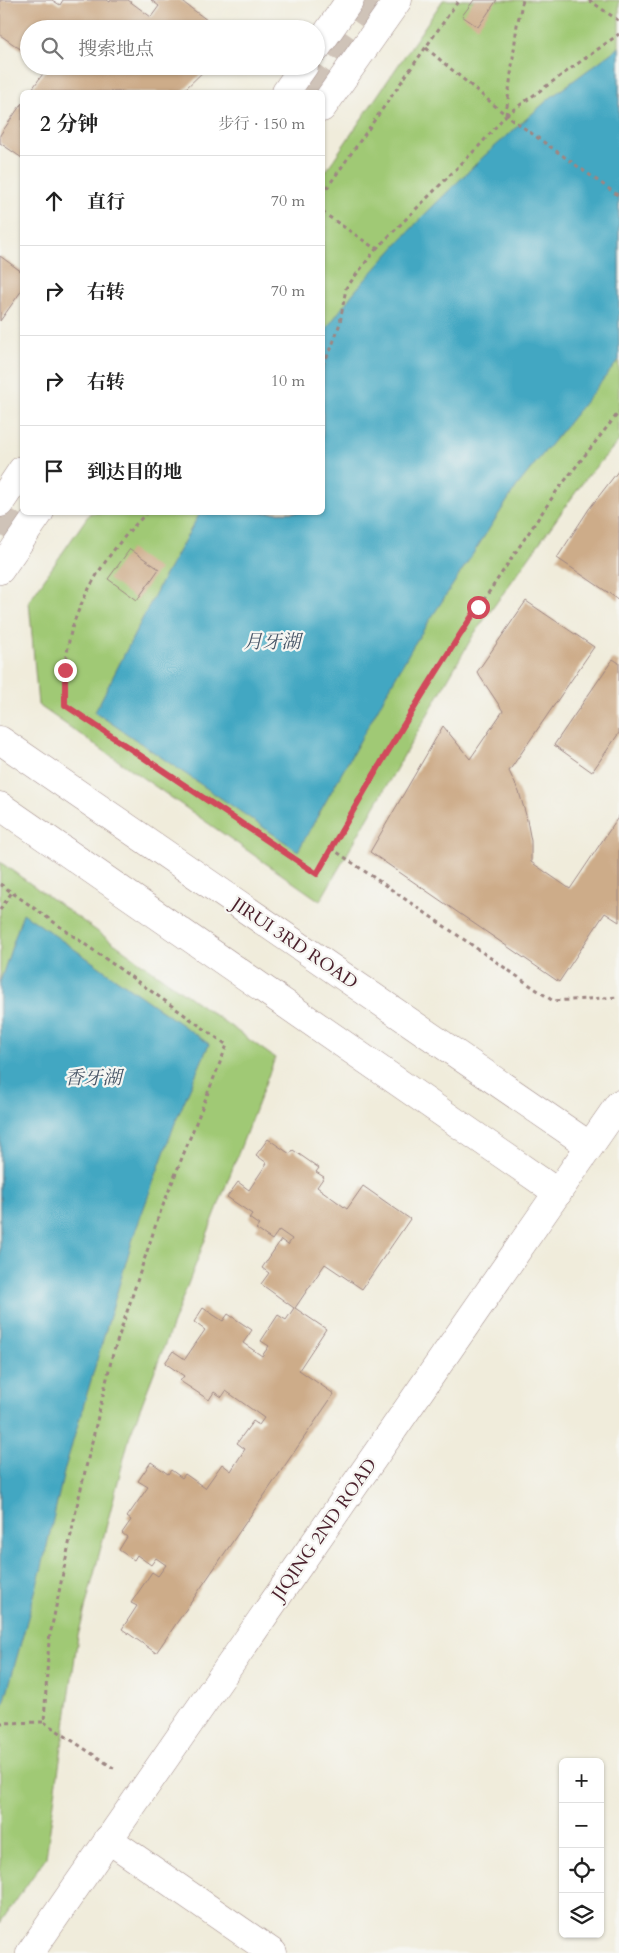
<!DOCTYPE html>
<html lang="zh">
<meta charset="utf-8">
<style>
:root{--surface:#fff;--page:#f2f2f2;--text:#222;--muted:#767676;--line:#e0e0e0}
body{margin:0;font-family:Cardo,"Noto Serif SC",serif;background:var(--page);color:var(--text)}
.controls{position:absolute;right:15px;bottom:15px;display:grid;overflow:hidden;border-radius:8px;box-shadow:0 1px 4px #0004}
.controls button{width:45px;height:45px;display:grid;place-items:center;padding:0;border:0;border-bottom:1px solid var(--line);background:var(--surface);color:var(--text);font:25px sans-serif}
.stop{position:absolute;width:15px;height:15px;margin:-11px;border:4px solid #d1495b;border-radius:50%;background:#fff}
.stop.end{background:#d1495b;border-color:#fff;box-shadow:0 1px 5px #0008}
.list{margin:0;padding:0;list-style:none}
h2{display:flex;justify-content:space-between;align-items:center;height:65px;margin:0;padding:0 20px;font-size:21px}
h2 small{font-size:16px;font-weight:400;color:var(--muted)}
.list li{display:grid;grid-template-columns:32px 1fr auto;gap:15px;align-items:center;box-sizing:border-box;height:90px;padding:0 20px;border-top:1px solid var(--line)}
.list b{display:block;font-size:19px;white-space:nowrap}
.list em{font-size:16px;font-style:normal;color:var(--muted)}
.icon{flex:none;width:28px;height:28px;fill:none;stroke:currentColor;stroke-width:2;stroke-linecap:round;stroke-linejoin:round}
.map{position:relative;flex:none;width:619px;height:1953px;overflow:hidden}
.search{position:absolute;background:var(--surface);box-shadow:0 1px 4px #0004;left:20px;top:20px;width:305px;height:55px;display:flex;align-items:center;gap:12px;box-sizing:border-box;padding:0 18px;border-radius:28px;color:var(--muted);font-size:19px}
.panel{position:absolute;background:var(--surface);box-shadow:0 1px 4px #0004;left:20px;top:90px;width:305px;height:425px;border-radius:8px}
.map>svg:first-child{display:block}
</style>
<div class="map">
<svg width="619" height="1953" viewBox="0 0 619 1953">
<rect width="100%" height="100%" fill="#f6f6f2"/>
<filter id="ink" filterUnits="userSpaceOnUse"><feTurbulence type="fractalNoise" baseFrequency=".02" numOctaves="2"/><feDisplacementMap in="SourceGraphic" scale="10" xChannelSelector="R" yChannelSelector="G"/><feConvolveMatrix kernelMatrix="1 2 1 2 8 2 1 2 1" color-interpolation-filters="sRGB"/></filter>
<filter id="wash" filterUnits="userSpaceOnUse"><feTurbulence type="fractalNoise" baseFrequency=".0096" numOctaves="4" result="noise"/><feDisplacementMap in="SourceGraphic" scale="20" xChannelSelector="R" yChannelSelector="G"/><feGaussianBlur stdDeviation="1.12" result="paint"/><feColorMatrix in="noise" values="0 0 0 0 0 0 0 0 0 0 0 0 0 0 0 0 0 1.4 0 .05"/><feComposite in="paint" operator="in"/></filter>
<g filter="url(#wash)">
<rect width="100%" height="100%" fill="#f0ecdb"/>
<!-- green -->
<g fill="#a0c975" stroke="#757450">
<path d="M 443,0 L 619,0 L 619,441 L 586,478 L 474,634 L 320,901 L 38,705 L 29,601 L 90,513 L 322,512 L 323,175 Z"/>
<path d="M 0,862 L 275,1058 L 130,1435 L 78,1636 L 46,1857 L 0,1924 Z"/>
</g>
<!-- water -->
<g fill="#42a7c2" stroke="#466376">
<path d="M 619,47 L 619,360 L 517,486 L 413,646 L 298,851 L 95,712 L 160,584 L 200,513 L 322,512 L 323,333 L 354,292 L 422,217 L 483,157 L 550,98 Z"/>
<path d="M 23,913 L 209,1044 L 175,1123 L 134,1235 L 65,1468 L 42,1567 L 3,1707 L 0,1707 L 0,982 Z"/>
</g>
<g id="blocks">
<!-- building -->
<g fill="#cdac89">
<path d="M 0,0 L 52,0 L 60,5 L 63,0 L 107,0 L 110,2 L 111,0 L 128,0 L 151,17 L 159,6 L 151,0 L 180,0 L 219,29 L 29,29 L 29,55 L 0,35 Z"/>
<path d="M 474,0 L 497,0 L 478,27 L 462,16 Z"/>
<path d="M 45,66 L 209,66 L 182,92 L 30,92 L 47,68 Z"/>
<path d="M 22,103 L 22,158 L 0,143 L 0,135 Z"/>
<path d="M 0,256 L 22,272 L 22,290 L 0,321 Z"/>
<path d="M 619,470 L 619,600 L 557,558 L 589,509 Z"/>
<path d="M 130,549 L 159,569 L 137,600 L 108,579 Z"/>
<path d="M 526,601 L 594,647 L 509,771 L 519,792 L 526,815 L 531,841 L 531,862 L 570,889 L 619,816 L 619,922 L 605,913 L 559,982 L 370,852 L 443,726 L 470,759 L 503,711 L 477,672 Z"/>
<path d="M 613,659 L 619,663 L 619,733 L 592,772 L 554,745 Z"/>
<path d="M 268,1139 L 290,1154 L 293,1150 L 319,1168 L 316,1172 L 324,1177 L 317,1187 L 347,1209 L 363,1186 L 410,1219 L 362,1289 L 325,1264 L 295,1308 L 326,1329 L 299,1370 L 334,1394 L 156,1653 L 122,1629 L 137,1606 L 131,1603 L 152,1572 L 158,1576 L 166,1565 L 156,1558 L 151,1565 L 137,1555 L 134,1560 L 119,1550 L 127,1537 L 122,1533 L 131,1520 L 127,1517 L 148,1487 L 138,1481 L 151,1462 L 168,1474 L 171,1470 L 182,1478 L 185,1474 L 205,1488 L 222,1464 L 231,1471 L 245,1449 L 237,1443 L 253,1421 L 259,1425 L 264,1418 L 226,1391 L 222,1397 L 214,1392 L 209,1400 L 180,1381 L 184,1376 L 165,1363 L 173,1351 L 185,1359 L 205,1330 L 194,1322 L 203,1308 L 223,1321 L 228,1314 L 252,1330 L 243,1343 L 262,1356 L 269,1346 L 261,1341 L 278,1315 L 286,1320 L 294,1308 L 261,1284 L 269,1273 L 262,1268 L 281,1240 L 288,1245 L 292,1239 L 279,1230 L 272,1240 L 256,1229 L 259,1225 L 249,1218 L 252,1214 L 227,1197 L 238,1182 L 249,1190 L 267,1163 L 256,1155 Z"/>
</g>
</g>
</g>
<g filter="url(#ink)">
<use href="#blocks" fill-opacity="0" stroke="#9d8683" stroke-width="1"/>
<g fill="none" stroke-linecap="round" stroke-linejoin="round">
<!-- secondary-tunnel -->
<g stroke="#cfc3b8" stroke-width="28" stroke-dasharray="28 14" stroke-linecap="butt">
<path d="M 309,92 L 374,0"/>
<path d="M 0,535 L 22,503"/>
</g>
<defs>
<g id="street">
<path d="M 0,740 L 590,1146"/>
<path d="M 0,806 L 558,1193"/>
</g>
<g id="secondary">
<path d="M 316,49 L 350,0"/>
<path d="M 286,92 L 304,66"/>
<path d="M 322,108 L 398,0"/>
<path d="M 0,503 L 22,470"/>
<path d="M 0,570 L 40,512"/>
<path d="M 108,1839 L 273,1953"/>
<path d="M 30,1953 L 619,1104"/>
</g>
</defs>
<!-- street casing -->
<use href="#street" stroke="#9d8683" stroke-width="29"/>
<!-- secondary casing -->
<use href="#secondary" stroke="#9d8683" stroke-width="29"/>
<!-- path -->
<g stroke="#9d8683" stroke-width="3" stroke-dasharray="4 4" stroke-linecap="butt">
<path d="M 589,0 L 619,21"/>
<path d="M 426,48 L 506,115"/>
<path d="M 506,115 L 619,34"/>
<path d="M 506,115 L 517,25 L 523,0"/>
<path d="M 322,195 L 459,0"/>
<path d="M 322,212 L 376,249 L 346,288 L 340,323 L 331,349 L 322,366"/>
<path d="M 376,249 L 479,146 L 506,115 L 619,196"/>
<path d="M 148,512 C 115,543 86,585 72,628 C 65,653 65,680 65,705 L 317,873 L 368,783 L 440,665 L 556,492 L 619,412"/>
<path d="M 331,848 L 553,1001 L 619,997"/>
<path d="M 0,884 L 227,1045 L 158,1218 L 112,1357 L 78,1501 L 49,1640 L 44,1722 L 0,1723"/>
<path d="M 0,910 L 12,892"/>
<path d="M 44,1722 L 115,1769"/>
</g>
<!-- street -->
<use href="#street" stroke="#fff" stroke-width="28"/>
<!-- secondary -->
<use href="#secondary" stroke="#fff" stroke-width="28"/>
</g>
</g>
<g fill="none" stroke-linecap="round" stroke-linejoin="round" filter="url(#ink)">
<!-- route -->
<path stroke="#d1495b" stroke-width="6" d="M 65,670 L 65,705 L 317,874 C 368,783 421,694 478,607"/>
</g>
<g text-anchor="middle" stroke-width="4.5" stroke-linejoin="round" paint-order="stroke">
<!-- street labels -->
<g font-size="18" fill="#4a1f2b" stroke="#f6f6f2">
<text transform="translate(295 943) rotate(34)" y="6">JIRUI 3RD ROAD</text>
<text transform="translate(324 1529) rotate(-55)" y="6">JIQING 2ND ROAD</text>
</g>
<!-- water labels -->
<g font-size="19" font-style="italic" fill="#475567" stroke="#f6f6f2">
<text x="272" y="648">月牙湖</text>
<text x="93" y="1084">香牙湖</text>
</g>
</g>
</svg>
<div class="controls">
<button>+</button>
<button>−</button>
<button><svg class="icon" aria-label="locate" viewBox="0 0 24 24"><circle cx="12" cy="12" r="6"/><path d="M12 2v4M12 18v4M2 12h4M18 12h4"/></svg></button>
<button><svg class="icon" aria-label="layers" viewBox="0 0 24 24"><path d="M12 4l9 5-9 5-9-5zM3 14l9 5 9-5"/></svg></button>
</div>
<div class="stop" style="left:478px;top:607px"></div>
<div class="stop end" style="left:65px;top:670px"></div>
<div class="search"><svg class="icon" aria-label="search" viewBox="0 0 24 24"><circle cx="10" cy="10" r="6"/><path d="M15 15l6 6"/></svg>搜索地点</div>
<section class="panel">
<h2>2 分钟<small>步行 · 150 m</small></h2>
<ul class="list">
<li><svg class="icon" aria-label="ahead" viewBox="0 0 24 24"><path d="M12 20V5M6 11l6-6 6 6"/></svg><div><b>直行</b></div><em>70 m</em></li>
<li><svg class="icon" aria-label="right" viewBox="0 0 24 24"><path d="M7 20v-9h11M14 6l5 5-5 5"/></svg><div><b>右转</b></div><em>70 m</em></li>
<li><svg class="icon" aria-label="right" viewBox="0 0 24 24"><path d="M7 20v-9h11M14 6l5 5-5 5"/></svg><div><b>右转</b></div><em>10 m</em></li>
<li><svg class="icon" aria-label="arrive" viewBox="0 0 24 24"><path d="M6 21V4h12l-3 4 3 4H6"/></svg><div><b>到达目的地</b></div></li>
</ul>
</section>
</div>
